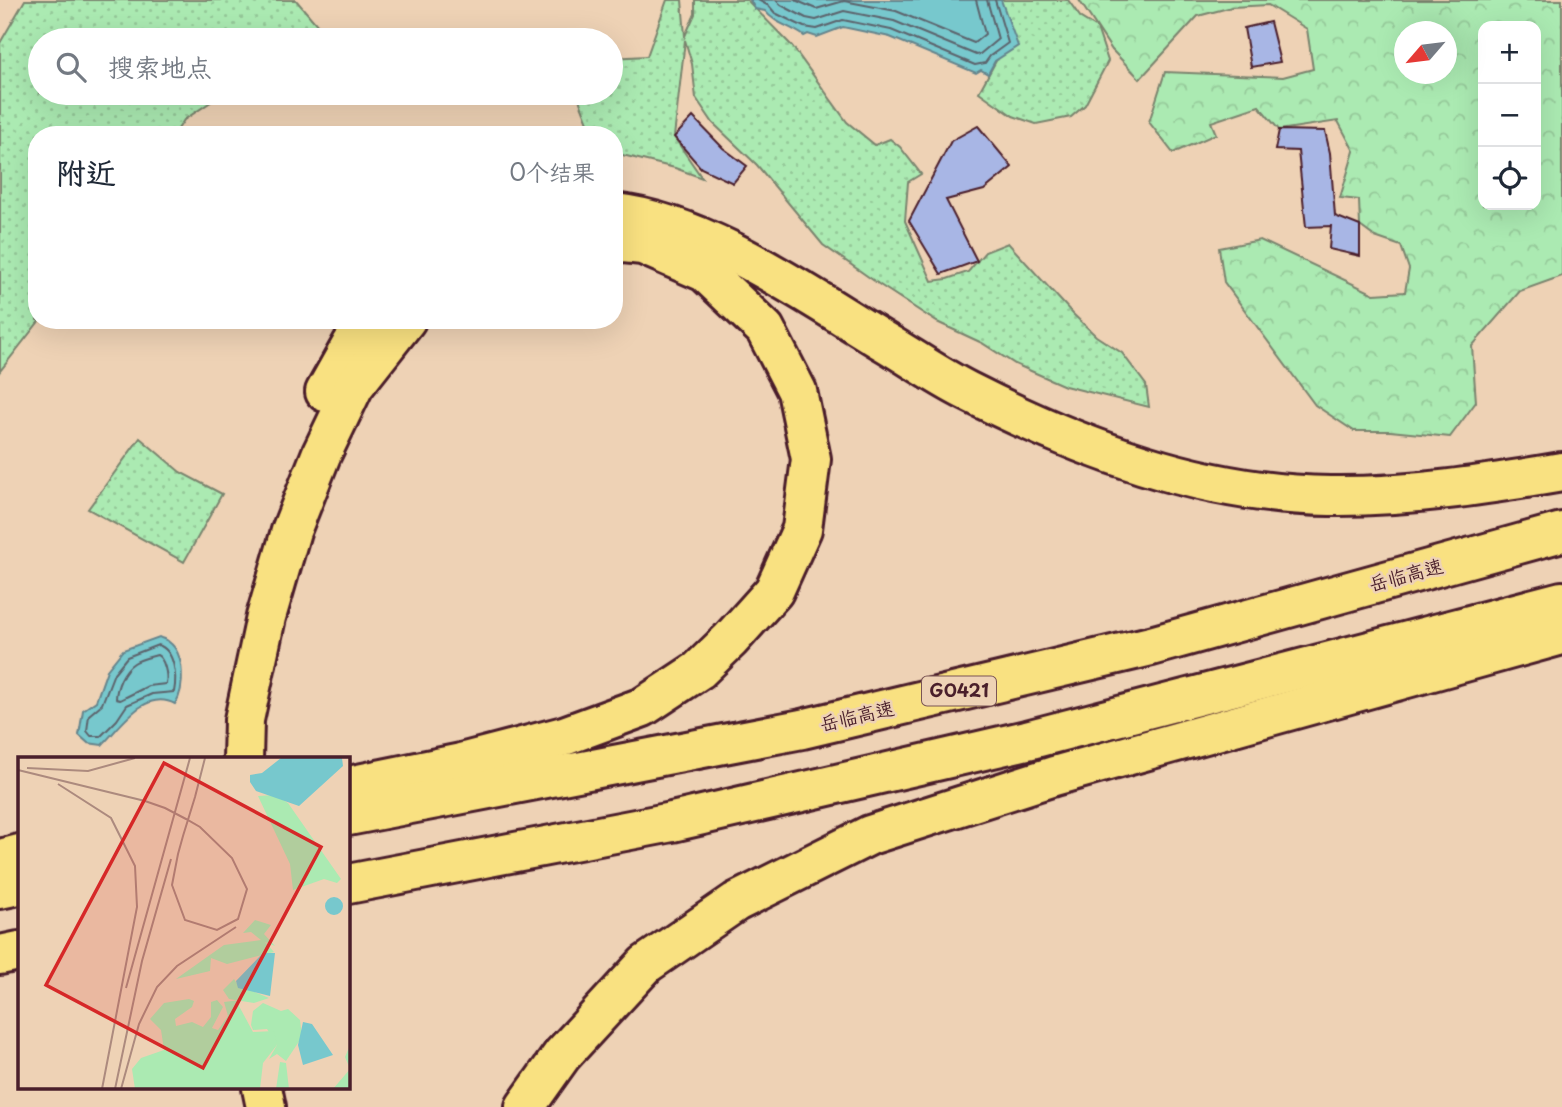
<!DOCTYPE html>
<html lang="zh">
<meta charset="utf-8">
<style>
:root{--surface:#fff;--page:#f6f6f7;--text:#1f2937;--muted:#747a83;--line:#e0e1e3}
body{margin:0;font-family:"Playpen Sans","LXGW WenKai TC",sans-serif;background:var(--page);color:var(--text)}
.controls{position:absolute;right:21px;top:21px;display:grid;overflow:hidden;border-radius:14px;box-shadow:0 7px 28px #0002}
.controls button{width:63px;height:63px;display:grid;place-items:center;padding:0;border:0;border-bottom:2px solid var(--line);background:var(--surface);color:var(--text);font:35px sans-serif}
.compass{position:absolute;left:1394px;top:21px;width:63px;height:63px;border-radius:50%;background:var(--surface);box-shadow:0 7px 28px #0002;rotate:242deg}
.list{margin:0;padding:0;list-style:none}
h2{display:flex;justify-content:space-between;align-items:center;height:91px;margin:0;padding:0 28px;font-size:30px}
h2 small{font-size:23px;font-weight:400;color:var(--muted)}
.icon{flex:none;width:38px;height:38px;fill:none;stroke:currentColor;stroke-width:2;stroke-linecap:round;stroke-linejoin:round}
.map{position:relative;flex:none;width:1562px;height:1107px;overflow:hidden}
.search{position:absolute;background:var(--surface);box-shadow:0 7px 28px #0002;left:28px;top:28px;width:595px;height:77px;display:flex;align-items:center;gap:18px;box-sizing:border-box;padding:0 24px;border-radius:38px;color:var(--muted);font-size:26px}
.panel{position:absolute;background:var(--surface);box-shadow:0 7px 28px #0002;left:28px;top:126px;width:595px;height:203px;border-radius:28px}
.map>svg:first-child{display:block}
</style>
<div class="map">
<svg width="1562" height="1107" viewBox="0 0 1562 1107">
<defs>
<pattern id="grass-dots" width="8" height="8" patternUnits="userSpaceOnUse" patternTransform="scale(1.75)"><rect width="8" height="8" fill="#abeab2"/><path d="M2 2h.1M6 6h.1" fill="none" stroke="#95c899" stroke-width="1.8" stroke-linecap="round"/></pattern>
<pattern id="forest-crowns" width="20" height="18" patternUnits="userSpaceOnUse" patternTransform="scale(1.75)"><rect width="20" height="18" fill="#abeab2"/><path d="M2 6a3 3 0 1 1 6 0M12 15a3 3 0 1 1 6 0" fill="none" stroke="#95c899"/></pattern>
</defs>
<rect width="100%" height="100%" fill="#eed2b5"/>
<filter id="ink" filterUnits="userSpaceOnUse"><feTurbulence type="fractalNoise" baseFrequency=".0143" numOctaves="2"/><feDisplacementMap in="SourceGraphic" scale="14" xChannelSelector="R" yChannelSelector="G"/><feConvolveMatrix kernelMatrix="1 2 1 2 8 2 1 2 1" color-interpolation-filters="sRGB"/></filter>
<g filter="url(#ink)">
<!-- grass -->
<g fill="url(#grass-dots)" stroke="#7a846e" stroke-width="2">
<path d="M 25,0 L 296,0 L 319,27 L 299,40 L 40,40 L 40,93 L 224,93 L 184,120 L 174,135 L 37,135 L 37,320 L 40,320 L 0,371 L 0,43 Z"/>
<path d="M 667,0 L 682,0 L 685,36 L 695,14 L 695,0 L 747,0 L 792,46 L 847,122 L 875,145 L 890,139 L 900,147 L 921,174 L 908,182 L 905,221 L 932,281 L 947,279 L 968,272 L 985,252 L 1008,243 L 1073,314 L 1096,336 L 1122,353 L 1146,385 L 1149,407 L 1065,386 L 1015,364 L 982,343 L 937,322 L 880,285 L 823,245 L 757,165 L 713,123 L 696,98 L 692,64 L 685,40 L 674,137 L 702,178 L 675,168 L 614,153 L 614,135 L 593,135 L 580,102 L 579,93 L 611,93 L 611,58 L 647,56 Z"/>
<path d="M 990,0 L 1068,0 L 1081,18 L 1097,28 L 1108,61 L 1085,105 L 1071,117 L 1036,124 L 1013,116 L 979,92 L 1003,48 Z"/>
<path d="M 140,438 L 180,472 L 222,494 L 184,562 L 88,509 Z"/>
</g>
<!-- forest -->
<path fill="url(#forest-crowns)" stroke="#7a846e" stroke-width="2" fill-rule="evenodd" d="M 1079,0 L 1562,0 L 1562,276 L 1520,291 L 1472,346 L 1476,402 L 1450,437 L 1390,431 L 1354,431 L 1315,405 L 1224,282 L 1219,248 L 1260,240 L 1374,294 L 1405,292 L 1409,269 L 1401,246 L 1375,237 L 1360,226 L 1359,200 L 1340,198 L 1354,151 L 1338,121 L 1279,130 L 1259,106 L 1211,122 L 1216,134 L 1173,153 L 1149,122 L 1165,72 L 1283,77 L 1313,69 L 1307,29 L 1268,5 L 1232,7 L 1198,16 L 1140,79 L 1112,50 ZM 1483,26 L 1536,26 L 1536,205 L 1483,205 ZM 1404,32 L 1446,32 L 1446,74 L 1404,74 Z"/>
<!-- water -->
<g fill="#77c8cd" stroke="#65848c" stroke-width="2">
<path d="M 750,0 L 1001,0 L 1018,46 L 995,61 L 988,74 L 981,70 L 976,73 L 890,37 L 843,27 L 817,37 L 808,34 L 804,36 C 792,27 774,23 765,11 L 755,9 Z"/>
<path d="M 159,637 C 162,639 166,639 169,642 C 185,654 185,689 175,704 C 145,688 121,726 102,745 L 88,743 L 79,735 L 83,710 L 96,701 L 107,670 L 123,650 Z"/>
</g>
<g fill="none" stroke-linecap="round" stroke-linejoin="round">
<!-- shore -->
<g stroke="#5c636c" stroke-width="2">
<path d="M 758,0 L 769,6 L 775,13 L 804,27 L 817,29 L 843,20 L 891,30 L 975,65 L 985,63 L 990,56 L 1008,43 L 995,0"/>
<path d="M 776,0 L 781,5 L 806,18 L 816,20 L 844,11 L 894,21 L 976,55 L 980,54 L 998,39 L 987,0"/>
<path d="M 795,0 L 816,9 L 844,1 L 896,11 L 974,43 L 985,34 L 976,0"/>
<path d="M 158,645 C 175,650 177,677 174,692 L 152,694 L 127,705 L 117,720 L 101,736 L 91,736 L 87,731 L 89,715 L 102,704 L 114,673 L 127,657 Z"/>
<path d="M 157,655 C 164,658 168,675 166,684 L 148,686 L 120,700 L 116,699 C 116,688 123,670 134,663 C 140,659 150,657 157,655 Z"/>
</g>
</g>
<!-- building -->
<g fill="#a8b6e5" stroke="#4a1f2b" stroke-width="2">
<path d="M 1270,22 L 1280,62 L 1251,67 L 1244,28 Z"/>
<path d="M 693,117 L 723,148 L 747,166 L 733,183 L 701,168 L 674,137 Z"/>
<path d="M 978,126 L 1012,167 L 984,190 L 946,200 L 977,261 L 941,274 L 909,221 L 951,141 Z"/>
<path d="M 1279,130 L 1325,131 L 1330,153 L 1335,216 L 1360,226 L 1360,256 L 1329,249 L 1331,226 L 1306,227 L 1298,151 L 1275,150 Z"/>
</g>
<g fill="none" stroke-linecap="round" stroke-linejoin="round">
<defs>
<g id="highway">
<path d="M 614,213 C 706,223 807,295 885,342 C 912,358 939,377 967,391 C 1079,448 1203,495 1330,496 C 1408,497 1486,485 1562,472"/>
<path d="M 325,392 L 352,344 L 371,320"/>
<path d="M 243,759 L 244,720 L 266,617 L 291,531 L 321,455 L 354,386 L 406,320"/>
<path d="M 348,786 L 461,763 L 564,736 L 643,707 L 699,670 L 730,640 L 774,591 L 802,529 L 811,459 L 797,391 L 765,329 L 705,272 L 643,245 L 614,242"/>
<path d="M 348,816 L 802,729 L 1151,646 L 1562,532"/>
<path d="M 0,859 L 19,854"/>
<path d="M 348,884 L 672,822 L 1027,740 L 1562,601"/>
<path d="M 0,889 L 19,885"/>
<path d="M 0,955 L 19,951"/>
<path d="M 262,1088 L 266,1107"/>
<path d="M 525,1107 L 562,1055 L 646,964 L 736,902 L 870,835 L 1054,776 L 1562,635"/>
</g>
</defs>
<!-- highway casing -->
<use href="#highway" stroke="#4a1f2b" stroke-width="44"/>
<!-- highway -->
<use href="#highway" stroke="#f9e181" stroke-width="38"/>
</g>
</g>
<g text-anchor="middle" stroke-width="5" stroke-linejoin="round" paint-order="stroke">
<!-- shield labels -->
<rect fill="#eed2b5" stroke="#7b5554" stroke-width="2" x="922" y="676.5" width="74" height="29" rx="5"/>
<g font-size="18" font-weight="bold" fill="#4a1f2b">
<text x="959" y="697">G0421</text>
</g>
<!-- street labels -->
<g font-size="19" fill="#4a1f2b" stroke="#eed2b5">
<text transform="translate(1406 575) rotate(-15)" y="7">岳临高速</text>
<text transform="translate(857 716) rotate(-13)" y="7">岳临高速</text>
</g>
</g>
<!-- overview -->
<g transform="translate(18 757)">
<rect width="332" height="332" fill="#eed2b5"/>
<path d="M 257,38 L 270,46 L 323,122 L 319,126 L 306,122 L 275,133 L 272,107 L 240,39 ZM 237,163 L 253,168 L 246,177 L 257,189 L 247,185 L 256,195 L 209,207 L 193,201 L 192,214 L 158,222 L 206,188 L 243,183 L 233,175 L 225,176 ZM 216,222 L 220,228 L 251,241 L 236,246 L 211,242 L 205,233 ZM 245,246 L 263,254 L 270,252 L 282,263 L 284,280 L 268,304 L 259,297 L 251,302 L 259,288 L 249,272 L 235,273 L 233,268 L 235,254 ZM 262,305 L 268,306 L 271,332 L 258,332 Z" fill="#abeab2"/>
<path d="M 171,242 L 176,244 L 174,250 L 157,262 L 158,269 L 174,265 L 185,270 L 193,260 L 193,245 L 199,243 L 205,250 L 194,271 L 200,273 L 210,259 L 206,245 L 222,243 L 221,249 L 235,275 L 256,274 L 259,288 L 245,306 L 242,332 L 117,332 L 114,312 L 123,301 L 146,293 L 143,273 L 132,262 L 146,246 ZM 332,288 L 332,332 L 315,332 L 332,312 L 327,300 Z" fill="#abeab2"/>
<path d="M 263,1 L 324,1 L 325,9 L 281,49 L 238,34 L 232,25 L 232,18 L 244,16 ZM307 149a9 9 0 1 1 18 0a9 9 0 1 1-18 0ZM 245,196 L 257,196 L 252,239 L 220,231 L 218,224 ZM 285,265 L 294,267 L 315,298 L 285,308 L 280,288 Z" fill="#77c8cd"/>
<path fill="none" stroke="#ac8a7e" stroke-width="2" d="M 9,11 L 70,14 L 117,1M 0,13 L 127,44 L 147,51 L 168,62 L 182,70 L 214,101 L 229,132 L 220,162 L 199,173 L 167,163 L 154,128 L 160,97 L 165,79 L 177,40 L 187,1M 40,27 L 93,61 L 117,109 L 119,150 L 84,332M 108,231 L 172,1M 97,332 L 124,204 L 153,102M 103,332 L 121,267 L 139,230 L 159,209 L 218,170"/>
<path fill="#d62828" fill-opacity="0.15" stroke="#d62828" stroke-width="3.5" d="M 146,6 L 303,90 L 185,311 L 28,228 Z"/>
<rect width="332" height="332" fill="none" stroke="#4a1f2b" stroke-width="3.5"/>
</g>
</svg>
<div class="controls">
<button>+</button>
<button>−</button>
<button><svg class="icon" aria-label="locate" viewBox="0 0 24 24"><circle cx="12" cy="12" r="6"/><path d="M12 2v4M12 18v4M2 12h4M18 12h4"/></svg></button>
</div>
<svg class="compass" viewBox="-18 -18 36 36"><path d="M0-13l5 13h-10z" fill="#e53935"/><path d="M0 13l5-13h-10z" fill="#747a83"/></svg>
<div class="search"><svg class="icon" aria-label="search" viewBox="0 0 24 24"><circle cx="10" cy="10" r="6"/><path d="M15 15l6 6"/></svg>搜索地点</div>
<section class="panel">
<h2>附近<small>0个结果</small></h2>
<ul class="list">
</ul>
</section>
</div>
